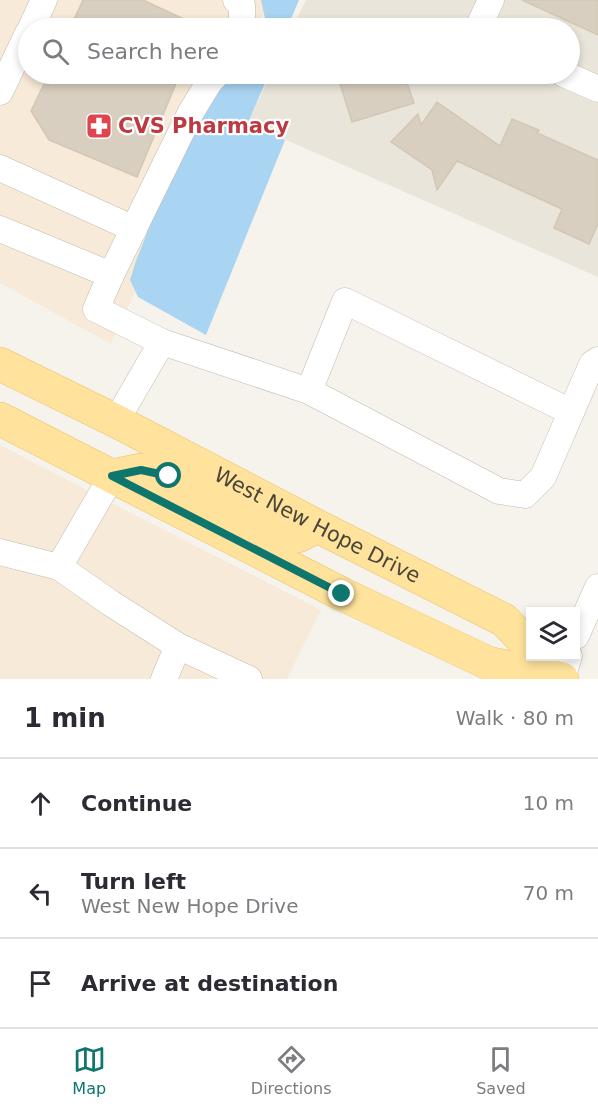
<!DOCTYPE html>
<meta charset="utf-8">
<style>
:root{--surface:#fff;--page:#f7f7f7;--text:#2b2b33;--muted:#7c7c81;--line:#e1e1e2;--accent:#0f766e}
body{margin:0;font-family:"DejaVu Sans",sans-serif;background:var(--page);color:var(--text)}
.controls{position:absolute;right:18px;bottom:18px;display:grid;overflow:hidden;border-radius:0px;box-shadow:0 3px 9px #0003}
.controls button{width:54px;height:54px;display:grid;place-items:center;padding:0;border:0;border-bottom:2px solid var(--line);background:var(--surface);color:var(--text);font:30px sans-serif}
.stop{position:absolute;width:18px;height:18px;margin:-14px;border:4px solid #0f766e;border-radius:50%;background:#fff}
.stop.end{background:#0f766e;border-color:#fff;box-shadow:0 2px 6px #0008}
.list{margin:0;padding:0;list-style:none}
h2{display:flex;justify-content:space-between;align-items:center;height:78px;margin:0;padding:0 24px;font-size:26px}
h2 small{font-size:20px;font-weight:400;color:var(--muted)}
.list li{display:grid;grid-template-columns:39px 1fr auto;gap:18px;align-items:center;box-sizing:border-box;height:90px;padding:0 24px;border-top:2px solid var(--line)}
.list b{display:block;font-size:22px;white-space:nowrap}
.list p{margin:0;font-size:20px;white-space:nowrap;color:var(--muted)}
.list em{font-size:20px;font-style:normal;color:var(--muted)}
.icon{flex:none;width:33px;height:33px;fill:none;stroke:currentColor;stroke-width:2;stroke-linecap:round;stroke-linejoin:round}
.map{position:relative;flex:none;width:598px;height:679px;overflow:hidden}
.search{position:absolute;background:var(--surface);box-shadow:0 3px 9px #0003;left:18px;right:18px;top:18px;height:66px;display:flex;align-items:center;gap:15px;box-sizing:border-box;padding:0 21px;border-radius:33px;color:var(--muted);font-size:22px}
.sheet{height:348px;background:var(--surface)}
nav{display:flex;justify-content:space-around;align-items:center;box-sizing:border-box;height:84px;border-top:2px solid var(--line);background:var(--surface);font-size:16px;color:var(--muted)}
nav a{display:grid;justify-items:center;gap:3px}
nav .on{color:var(--accent)}
.map>svg:first-child{display:block}
</style>
<div class="map">
<svg width="598" height="679" viewBox="0 0 598 679">
<rect width="100%" height="100%" fill="#f6f3ec"/>
<!-- residential -->
<path fill="#eae5da" d="M 306,0 L 598,0 L 598,277 L 248,123 L 271,74 L 570,74 L 570,28 L 292,28 Z"/>
<!-- commercial -->
<g fill="#f7ead8">
<path d="M 0,0 L 267,0 L 262,17 L 257,28 L 28,28 L 28,74 L 236,74 L 111,344 L 0,283 Z"/>
<path d="M 0,445 L 133,514 L 321,610 L 287,679 L 0,679 Z"/>
</g>
<!-- water -->
<g fill="#a9d4f2">
<path d="M 261,0 L 299,0 L 287,28 L 263,28 L 266,23 Z"/>
<path d="M 227,74 L 269,74 L 248,123 L 285,140 L 206,335 L 138,297 L 130,280 L 136,261 L 199,100 Z"/>
</g>
<!-- building -->
<g fill="#d8cfc1" stroke="#d3c7b4" stroke-width="1.5">
<path d="M 83,0 L 143,0 L 203,28 L 70,28 Z"/>
<path d="M 522,0 L 598,0 L 598,35 Z"/>
<path d="M 49,74 L 180,74 L 137,177 L 49,140 L 31,111 Z"/>
<path d="M 337,74 L 404,74 L 414,103 L 352,122 Z"/>
<path d="M 437,102 L 500,146 L 512,119 L 539,130 L 537,133 L 598,160 L 598,224 L 589,244 L 554,228 L 562,209 L 457,161 L 437,190 L 432,170 L 391,142 L 418,114 L 421,125 Z"/>
</g>
<g fill="none" stroke-linecap="round" stroke-linejoin="round">
<defs>
<g id="minor">
<path d="M 236,0 L 242,5 L 242,28"/>
<path d="M 31,28 L 44,0"/>
<path d="M 478,28 L 491,0"/>
<path d="M 564,74 L 598,89"/>
<path d="M 0,92 L 28,33"/>
<path d="M 0,168 L 134,229"/>
<path d="M 0,229 L 111,275 L 96,309 L 162,342 L 116,421"/>
<path d="M 111,275 L 191,112 L 210,81 L 217,74"/>
<path d="M 162,342 L 309,391 L 499,491 L 525,495 L 543,477 L 592,364 L 598,360"/>
<path d="M 309,391 L 345,301 L 571,412"/>
<path d="M 0,552 L 59,567 L 112,476"/>
<path d="M 59,567 L 112,604 L 178,646 L 249,679"/>
<path d="M 576,636 L 598,587"/>
<path d="M 164,679 L 178,646"/>
<path d="M 562,679 L 569,656"/>
</g>
<g id="major">
<path id="s1" d="M 0,364 L 116,421 L 317,526 L 504,620 L 530,647"/>
<path d="M 0,419 L 342,594 L 488,663 L 562,679"/>
<path d="M 117,475 L 141,470 L 169,476 L 272,529 L 298,536 L 316,527"/>
</g>
</defs>
<!-- minor casing -->
<use href="#minor" stroke="#c2bbae" stroke-width="27"/>
<!-- major casing -->
<use href="#major" stroke="#e6c16a" stroke-width="34"/>
<!-- minor -->
<use href="#minor" stroke="#fff" stroke-width="26"/>
<!-- major -->
<use href="#major" stroke="#ffe39c" stroke-width="33"/>
</g>
<g fill="none" stroke-linecap="round" stroke-linejoin="round">
<!-- route -->
<path stroke="#0f766e" stroke-width="8" d="M 169,476 L 141,470 L 112,476 L 342,594"/>
</g>
<!-- icons -->
<defs>
<symbol id="pharmacy-square" viewBox="-11 -11 22 22"><rect x="-9" y="-9" width="18" height="18" rx="4" fill="#e0444e" stroke="#fff"/><path d="M-2-6h4v4h4v4h-4v4h-4v-4h-4v-4h4Z" fill="#fff"/></symbol>
</defs>
<g fill-rule="evenodd">
<use href="#pharmacy-square" x="84" y="111" width="30" height="30"/>
</g>
<g text-anchor="middle" stroke-width="4.5" stroke-linejoin="round" paint-order="stroke">
<!-- health labels -->
<g font-size="21" font-weight="bold" fill="#be3a42" stroke="#fff" text-anchor="start">
<text x="118" y="133">CVS Pharmacy</text>
</g>
<!-- street labels -->
<g font-size="21" fill="#4b4439" stroke="#fff">
<text dy="7" stroke="none"><textPath href="#s1" startOffset="356">West New Hope Drive</textPath></text>
</g>
</g>
</svg>
<div class="controls">
<button><svg class="icon" aria-label="layers" viewBox="0 0 24 24"><path d="M12 4l9 5-9 5-9-5zM3 14l9 5 9-5"/></svg></button>
</div>
<div class="stop" style="left:169px;top:476px"></div>
<div class="stop end" style="left:342px;top:594px"></div>
<div class="search"><svg class="icon" aria-label="search" viewBox="0 0 24 24"><circle cx="10" cy="10" r="6"/><path d="M15 15l6 6"/></svg>Search here</div>
</div>
<section class="sheet">
<h2>1 min<small>Walk · 80 m</small></h2>
<ul class="list">
<li><svg class="icon" aria-label="ahead" viewBox="0 0 24 24"><path d="M12 20V5M6 11l6-6 6 6"/></svg><div><b>Continue</b></div><em>10 m</em></li>
<li><svg class="icon" aria-label="left" viewBox="0 0 24 24"><path d="M17 20v-9H6M10 6l-5 5 5 5"/></svg><div><b>Turn left</b><p>West New Hope Drive</p></div><em>70 m</em></li>
<li><svg class="icon" aria-label="arrive" viewBox="0 0 24 24"><path d="M6 21V4h12l-3 4 3 4H6"/></svg><div><b>Arrive at destination</b></div></li>
</ul>
</section>
<nav>
<a class="on"><svg class="icon" aria-label="map" viewBox="0 0 24 24"><path d="M3 6l6-2 6 2 6-2v14l-6 2-6-2-6 2zM9 4v14M15 6v14"/></svg>Map</a>
<a><svg class="icon" aria-label="directions" viewBox="0 0 24 24"><path d="M12 3l9 9-9 9-9-9zM9 14v-3h6M13 9l2 2-2 2"/></svg>Directions</a>
<a><svg class="icon" aria-label="saved" viewBox="0 0 24 24"><path d="M7 4h10v16l-5-4-5 4z"/></svg>Saved</a>
</nav>
